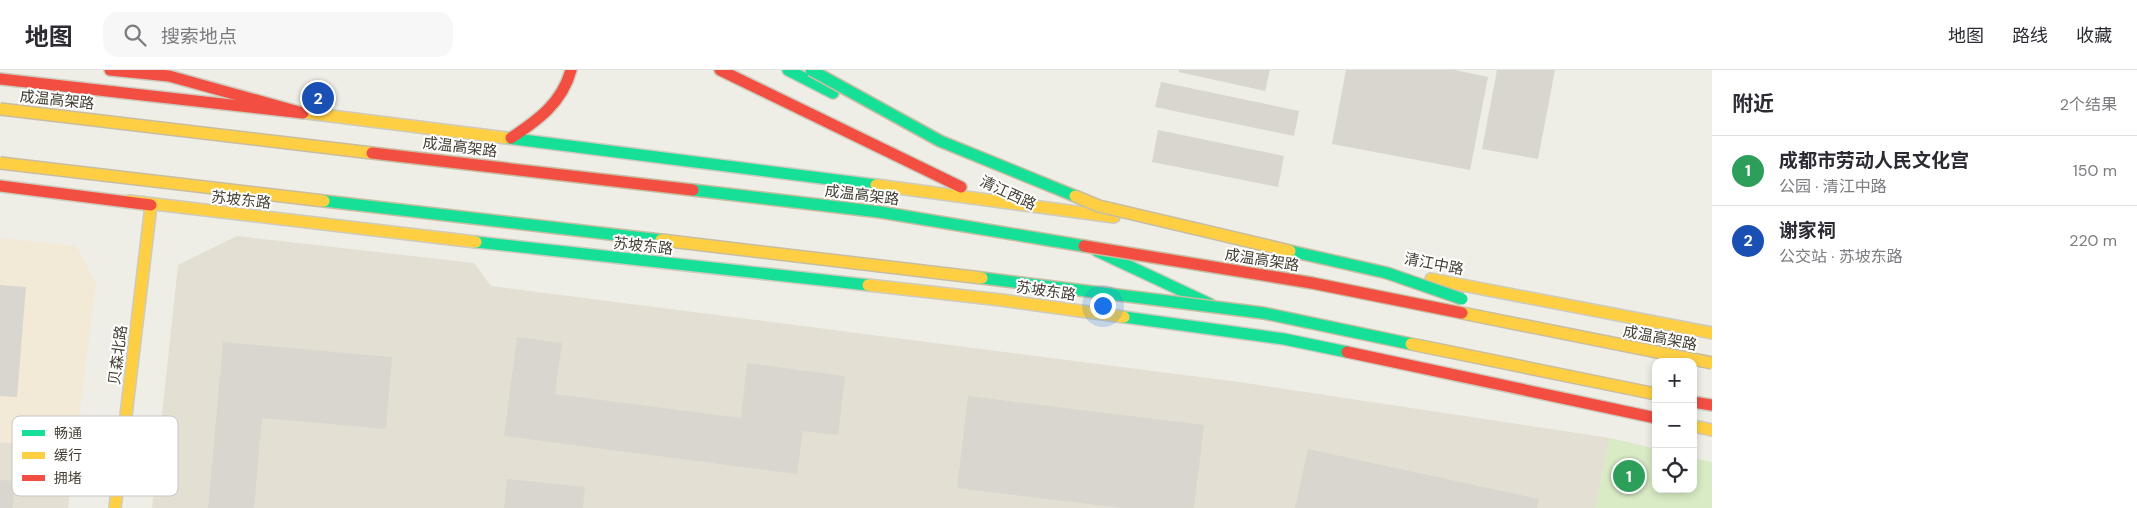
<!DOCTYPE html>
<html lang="zh">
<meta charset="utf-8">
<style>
:root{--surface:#fff;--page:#f7f7f7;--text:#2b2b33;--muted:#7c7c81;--line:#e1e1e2;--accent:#b45309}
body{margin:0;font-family:"DM Sans","Noto Sans SC",sans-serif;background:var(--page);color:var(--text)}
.controls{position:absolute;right:15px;bottom:15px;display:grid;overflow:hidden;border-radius:10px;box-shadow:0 2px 8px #0003}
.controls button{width:45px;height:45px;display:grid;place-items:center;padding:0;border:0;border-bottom:1px solid var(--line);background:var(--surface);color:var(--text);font:25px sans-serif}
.you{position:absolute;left:1102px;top:235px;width:18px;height:18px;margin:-12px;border:4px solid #fff;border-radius:50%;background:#1a73e8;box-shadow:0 0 0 8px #1a73e833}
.badge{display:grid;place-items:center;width:32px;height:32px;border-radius:50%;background:var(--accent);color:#fff;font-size:16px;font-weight:700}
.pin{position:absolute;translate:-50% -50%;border:2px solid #fff;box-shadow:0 1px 5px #0006}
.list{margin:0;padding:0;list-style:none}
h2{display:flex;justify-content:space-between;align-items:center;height:65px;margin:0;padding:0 20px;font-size:21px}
h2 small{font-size:16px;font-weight:400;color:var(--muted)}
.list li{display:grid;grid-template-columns:32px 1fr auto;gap:15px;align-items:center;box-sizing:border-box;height:70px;padding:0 20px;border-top:1px solid var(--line)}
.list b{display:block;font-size:19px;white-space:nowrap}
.list p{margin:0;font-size:16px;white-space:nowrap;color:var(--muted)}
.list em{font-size:16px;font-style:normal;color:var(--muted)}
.icon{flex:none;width:28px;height:28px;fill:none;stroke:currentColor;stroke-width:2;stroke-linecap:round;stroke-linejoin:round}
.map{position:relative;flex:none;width:1712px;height:438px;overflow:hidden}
header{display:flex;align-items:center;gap:30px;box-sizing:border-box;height:70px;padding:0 25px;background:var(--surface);border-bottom:1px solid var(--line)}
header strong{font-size:24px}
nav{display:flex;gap:28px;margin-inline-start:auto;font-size:18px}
.search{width:350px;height:45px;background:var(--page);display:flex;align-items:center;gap:12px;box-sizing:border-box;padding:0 18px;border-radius:15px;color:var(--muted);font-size:19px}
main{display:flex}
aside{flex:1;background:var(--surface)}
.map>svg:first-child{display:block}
</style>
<header>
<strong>地图</strong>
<div class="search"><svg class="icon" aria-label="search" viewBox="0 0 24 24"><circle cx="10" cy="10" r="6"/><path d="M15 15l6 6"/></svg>搜索地点</div>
<nav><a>地图</a><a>路线</a><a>收藏</a></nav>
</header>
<main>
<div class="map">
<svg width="1712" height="438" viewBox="0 0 1712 438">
<rect width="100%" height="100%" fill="#eeede6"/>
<!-- residential -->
<g fill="#e3e0d3">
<path d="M 237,166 L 474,193 L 491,216 L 1239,312 L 1610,368 L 1595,438 L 152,438 L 178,195 Z"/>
<path d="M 0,372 L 75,378 L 68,438 L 0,438 Z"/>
</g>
<!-- commercial -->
<path fill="#f2ead7" d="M 0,168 L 76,176 L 96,213 L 75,378 L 0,372 Z"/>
<!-- green -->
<path fill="#d8ebc4" d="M 1610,368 L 1656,379 L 1656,419 L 1693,419 L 1693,388 L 1712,392 L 1712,438 L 1595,438 Z"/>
<!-- building -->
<g fill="#d8d6ce">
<path d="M 1179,0 L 1270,0 L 1265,21 L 1179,2 Z"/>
<path d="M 1346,0 L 1454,0 L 1488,7 L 1470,100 L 1332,74 Z"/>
<path d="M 1497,0 L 1555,0 L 1538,89 L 1482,79 Z"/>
<path d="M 1161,12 L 1299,41 L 1294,66 L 1155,37 Z"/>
<path d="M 1158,60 L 1284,86 L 1278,117 L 1152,92 Z"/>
<path d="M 0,215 L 26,217 L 17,327 L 0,326 Z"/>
<path d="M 517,267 L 562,273 L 555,324 L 741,348 L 747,293 L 845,306 L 838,365 L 803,361 L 797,404 L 504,366 Z"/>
<path d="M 223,272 L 392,287 L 386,359 L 262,348 L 254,438 L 208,438 Z"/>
<path d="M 968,326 L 1204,355 L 1194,438 L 1122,438 L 957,418 Z"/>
<path d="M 1308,379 L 1539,429 L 1537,438 L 1295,438 Z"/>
<path d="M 507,409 L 585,417 L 583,438 L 504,438 Z"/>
<path d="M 0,410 L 15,411 L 13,438 L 0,438 Z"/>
</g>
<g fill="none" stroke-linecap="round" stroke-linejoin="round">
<defs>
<g id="fast">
<path d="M 788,0 L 833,23"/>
<path d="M 507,68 L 876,115"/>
<path d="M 476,172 L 868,215"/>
<path d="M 1097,181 L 1210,234"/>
<path d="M 1124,247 L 1284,269 L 1347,282"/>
</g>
<g id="slow">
<path d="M 299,42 L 507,68"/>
<path d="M 876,115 L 1114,147"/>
<path d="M 129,131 L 476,172"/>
<path d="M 1431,209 L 1712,263"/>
<path d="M 868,215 L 1001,230 L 1124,247"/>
<path d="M 1693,356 L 1712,360"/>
<path d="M 115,438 L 151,135"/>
</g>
<g id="jam">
<path d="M 110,0 L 169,6 L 299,42"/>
<path d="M 720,0 L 961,117"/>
<path d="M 0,9 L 303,43"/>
<path d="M 511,68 C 538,50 562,33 571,0"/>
<path d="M 0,116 L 151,135"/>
<path d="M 1347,282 L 1656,348"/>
<path d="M 1693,332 L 1712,335"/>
</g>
</defs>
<!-- fast casing -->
<use href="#fast" stroke="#cecbbd" stroke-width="14"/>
<!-- slow casing -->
<use href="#slow" stroke="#cecbbd" stroke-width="14"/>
<!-- jam casing -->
<use href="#jam" stroke="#cecbbd" stroke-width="14"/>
<!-- fast -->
<use href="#fast" stroke="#16e098" stroke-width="11"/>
<!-- slow -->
<use href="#slow" stroke="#ffcf43" stroke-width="11"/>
<!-- jam -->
<use href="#jam" stroke="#f24e42" stroke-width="11"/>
<defs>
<g id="fast-bridge">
<path d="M 811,0 L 940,71 L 1075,126"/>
<path d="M 693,120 L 880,142 L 1084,176"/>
<path d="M 324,131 L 661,170"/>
<path d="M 1290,181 L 1387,203 L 1462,229"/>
<path d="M 982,208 L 1263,243 L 1411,274"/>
</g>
<g id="slow-bridge">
<path d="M 0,39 L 372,83"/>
<path d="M 0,93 L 324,131"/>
<path d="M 1075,126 L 1099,136 L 1290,181"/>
<path d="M 661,170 L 982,208"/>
<path d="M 1462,243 L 1712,293"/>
<path d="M 1411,274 L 1656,324"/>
</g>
<g id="jam-bridge">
<path d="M 372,83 L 693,120"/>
<path d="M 1084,176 L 1312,213 L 1462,243"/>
</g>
</defs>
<!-- fast-bridge casing -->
<use href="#fast-bridge" stroke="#c8bda0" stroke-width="14" stroke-linecap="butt"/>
<!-- slow-bridge casing -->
<use href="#slow-bridge" stroke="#c8bda0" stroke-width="14" stroke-linecap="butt"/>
<!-- jam-bridge casing -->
<use href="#jam-bridge" stroke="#c8bda0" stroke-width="14" stroke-linecap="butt"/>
<!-- fast-bridge -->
<use href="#fast-bridge" stroke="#16e098" stroke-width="11"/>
<!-- slow-bridge -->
<use href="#slow-bridge" stroke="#ffcf43" stroke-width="11"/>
<!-- jam-bridge -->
<use href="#jam-bridge" stroke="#f24e42" stroke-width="11"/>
</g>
<g text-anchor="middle" stroke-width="4" stroke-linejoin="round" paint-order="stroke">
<!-- street labels -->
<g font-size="15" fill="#443f33" stroke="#fff">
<text transform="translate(57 30) rotate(6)" y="5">成温高架路</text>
<text transform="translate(460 77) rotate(7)" y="5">成温高架路</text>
<text transform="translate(1008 123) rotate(25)" y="5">清江西路</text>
<text transform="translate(862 125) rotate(7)" y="5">成温高架路</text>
<text transform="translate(241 130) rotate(6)" y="5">苏坡东路</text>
<text transform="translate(643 176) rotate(6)" y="5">苏坡东路</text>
<text transform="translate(1262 190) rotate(9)" y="5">成温高架路</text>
<text transform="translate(1434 194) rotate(11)" y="5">清江中路</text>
<text transform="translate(1046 221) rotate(8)" y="5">苏坡东路</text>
<text transform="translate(1660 268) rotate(11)" y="5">成温高架路</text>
<text transform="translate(118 285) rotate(-83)" y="5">贝森北路</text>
</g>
</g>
<!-- legend -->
<rect x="12" y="346" width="166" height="80" rx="8" fill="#fff" stroke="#c7c5c2" stroke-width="1"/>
<rect x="22" y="360" width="23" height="6" fill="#16e098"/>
<rect x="22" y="382" width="23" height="7" fill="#ffcf43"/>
<rect x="22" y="405" width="23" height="6" fill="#f24e42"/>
<g font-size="14" fill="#443f33">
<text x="54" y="368">畅通</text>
<text x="54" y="390">缓行</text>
<text x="54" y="413">拥堵</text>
</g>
</svg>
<div class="controls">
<button>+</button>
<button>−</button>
<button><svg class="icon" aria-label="locate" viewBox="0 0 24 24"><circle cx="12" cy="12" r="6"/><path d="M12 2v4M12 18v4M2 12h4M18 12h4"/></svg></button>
</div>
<div class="you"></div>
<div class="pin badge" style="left:1629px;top:406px;background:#2e9e5b">1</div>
<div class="pin badge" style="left:318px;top:28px;background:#1a4fb4">2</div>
</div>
<aside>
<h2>附近<small>2个结果</small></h2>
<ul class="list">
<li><span class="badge" style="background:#2e9e5b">1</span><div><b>成都市劳动人民文化宫</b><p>公园 · 清江中路</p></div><em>150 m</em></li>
<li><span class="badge" style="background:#1a4fb4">2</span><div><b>谢家祠</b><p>公交站 · 苏坡东路</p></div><em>220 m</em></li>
</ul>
</aside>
</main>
